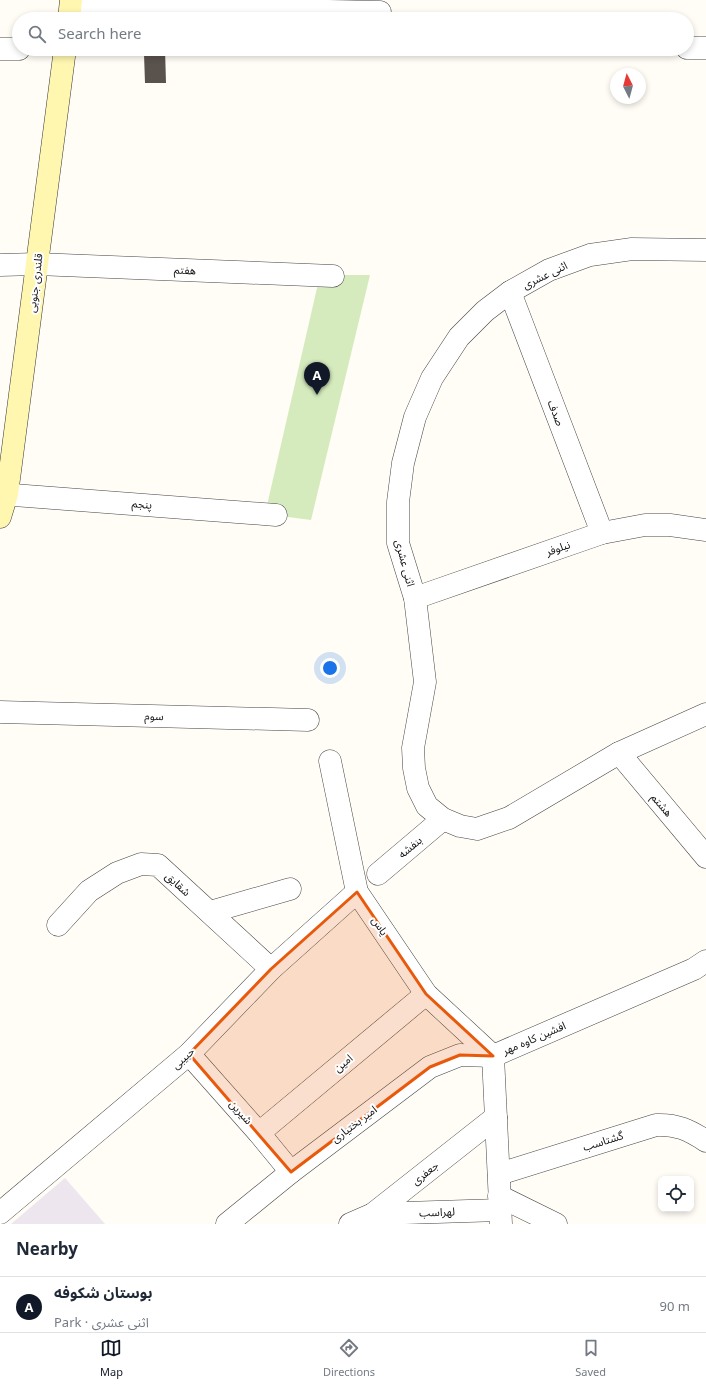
<!DOCTYPE html>
<meta charset="utf-8">
<style>
:root{--surface:#fff;--page:#f6f6f7;--text:#1f2937;--muted:#747a83;--line:#e0e1e3;--accent:#111827}
body{margin:0;font-family:Georgia,"Noto Sans Arabic",serif;background:var(--page);color:var(--text)}
.controls{position:absolute;right:12px;bottom:12px;display:grid;overflow:hidden;border-radius:8px;box-shadow:0 2px 6px #0003}
.controls button{width:36px;height:36px;display:grid;place-items:center;padding:0;border:0;border-bottom:1px solid var(--line);background:var(--surface);color:var(--text);font:20px sans-serif}
.compass{position:absolute;left:610px;top:68px;width:36px;height:36px;border-radius:50%;background:var(--surface);box-shadow:0 2px 6px #0003;rotate:354deg}
.you{position:absolute;left:330px;top:668px;width:14px;height:14px;margin:-10px;border:3px solid #fff;border-radius:50%;background:#1a73e8;box-shadow:0 0 0 6px #1a73e833}
.badge{display:grid;place-items:center;width:26px;height:26px;border-radius:50%;background:var(--accent);color:#fff;font-size:13px;font-weight:700}
.pin{position:absolute;translate:-50% -33px;filter:drop-shadow(0 1px 2px #0008)}
.pin::after{content:'';position:absolute;top:21px;width:14px;height:12px;background:inherit;clip-path:polygon(0 0,100% 0,50% 100%)}
.list{margin:0;padding:0;list-style:none}
h2{display:flex;justify-content:space-between;align-items:center;height:52px;margin:0;padding:0 16px;font-size:17px}
h2 small{font-size:13px;font-weight:400;color:var(--muted)}
.list li{display:grid;grid-template-columns:26px 1fr auto;gap:12px;align-items:center;box-sizing:border-box;height:56px;padding:0 16px;border-top:1px solid var(--line)}
.list b{display:block;font-size:15px;white-space:nowrap}
.list p{margin:0;font-size:13px;white-space:nowrap;color:var(--muted)}
.list em{font-size:13px;font-style:normal;color:var(--muted)}
.icon{flex:none;width:22px;height:22px;fill:none;stroke:currentColor;stroke-width:2;stroke-linecap:round;stroke-linejoin:round}
.map{position:relative;flex:none;width:706px;height:1224px;overflow:hidden}
.search{position:absolute;background:var(--surface);box-shadow:0 2px 6px #0003;left:12px;right:12px;top:12px;height:44px;display:flex;align-items:center;gap:10px;box-sizing:border-box;padding:0 14px;border-radius:22px;color:var(--muted);font-size:15px}
.sheet{height:108px;background:var(--surface)}
nav{display:flex;justify-content:space-around;align-items:center;box-sizing:border-box;height:56px;border-top:1px solid var(--line);background:var(--surface);font-size:11px;color:var(--muted)}
nav a{display:grid;justify-items:center;gap:2px}
nav .on{color:var(--accent)}
.map>svg:first-child{display:block}
</style>
<div class="map">
<svg width="706" height="1224" viewBox="0 0 706 1224">
<rect width="100%" height="100%" fill="#fffdf5"/>
<!-- industrial -->
<path fill="#eee6ef" d="M 65,1178 L 105,1224 L 11,1224 Z"/>
<!-- green -->
<path fill="#d5ebbd" d="M 320,275 L 370,275 L 311,520 L 265,514 Z"/>
<!-- building -->
<path fill="#5a524d" d="M 126,49 L 165,49 L 166,83 L 145,83 L 144,54 L 126,54 Z"/>
<g fill="none" stroke-linecap="round" stroke-linejoin="round">
<defs>
<g id="street">
<path d="M 71,6 L 380,12"/>
<path d="M 687,48 L 706,48"/>
<path d="M 0,49 L 19,49"/>
<path d="M 706,250 L 632,249 L 590,255 L 549,270 L 510,292 L 485,311 L 459,337 L 432,378 L 415,417 L 403,463 L 398,502 L 398,543 L 415,598 L 425,682 L 413,748 L 414,768 L 418,788 L 427,806 L 443,819 L 460,826 L 477,829 L 509,818 L 619,753 L 706,714"/>
<path d="M 0,265 L 37,264 L 333,276"/>
<path d="M 510,292 L 602,533"/>
<path d="M 0,494 L 276,515"/>
<path d="M 415,598 L 602,533 L 645,525 L 670,525 L 706,530"/>
<path d="M 0,712 L 308,720"/>
<path d="M 619,753 L 706,857"/>
<path d="M 330,761 L 357,892 L 426,994 L 493,1056"/>
<path d="M 378,874 L 443,819"/>
<path d="M 210,912 L 290,889"/>
<path d="M 58,925 L 89,891 L 117,873 L 141,864 L 158,865 L 271,969"/>
<path d="M 189,1054 L 259,1133 L 291,1172"/>
<path d="M 493,1056 L 501,1224"/>
<path d="M 259,1133 L 426,994"/>
<path d="M 499,1174 L 656,1125 C 677,1124 689,1130 706,1141"/>
<path d="M 499,1196 L 556,1224"/>
<path d="M 0,1213 L 189,1054 L 271,969 L 357,892"/>
<path d="M 373,1214 L 500,1210"/>
<path d="M 227,1224 L 291,1172 L 430,1067 L 460,1055 L 493,1056 L 694,969 L 706,961"/>
<path d="M 350,1224 L 373,1214 L 496,1117"/>
</g>
<g id="secondary">
<path d="M 69,19 L 71,0"/>
<path d="M 0,517 L 7,494 L 65,49"/>
</g>
</defs>
<!-- street casing -->
<use href="#street" stroke="#444" stroke-width="23"/>
<!-- secondary casing -->
<use href="#secondary" stroke="#333" stroke-width="23"/>
<!-- street -->
<use href="#street" stroke="#fff" stroke-width="22"/>
<!-- secondary -->
<use href="#secondary" stroke="#fff6b0" stroke-width="22"/>
</g>
<!-- marked area -->
<path fill="#e8590c" fill-opacity="0.2" stroke="#e8590c" stroke-width="3" stroke-linejoin="round" d="M 357,892 L 426,994 L 493,1056 L 460,1055 L 430,1067 L 291,1172 L 189,1054 L 271,969 Z"/>
<g text-anchor="middle" stroke-width="4" stroke-linejoin="round" paint-order="stroke">
<!-- street labels -->
<g font-size="11" fill="#111" stroke="#fff">
<text transform="translate(185 270) rotate(2)" y="4">هفتم</text>
<text transform="translate(545 275) rotate(-26)" y="4">اثنی عشری</text>
<text transform="translate(35 283) rotate(-83)" y="4">قلندری جنوبی</text>
<text transform="translate(556 413) rotate(69)" y="4">صدف</text>
<text transform="translate(142 504) rotate(5)" y="4">پنجم</text>
<text transform="translate(558 548) rotate(-19)" y="4">نیلوفر</text>
<text transform="translate(405 563) rotate(75)" y="4">اثنی عشری</text>
<text transform="translate(154 716) rotate(1)" y="4">سوم</text>
<text transform="translate(662 805) rotate(50)" y="4">هشتم</text>
<text transform="translate(410 847) rotate(-40)" y="4">بنفشه</text>
<text transform="translate(178 884) rotate(43)" y="4">شقایق</text>
<text transform="translate(380 926) rotate(56)" y="4">یاس</text>
<text transform="translate(534 1038) rotate(-23)" y="4">افشین کاوه مهر</text>
<text transform="translate(183 1058) rotate(-42)" y="4">حبیبی</text>
<text transform="translate(343 1063) rotate(-40)" y="4">امین</text>
<text transform="translate(241 1112) rotate(48)" y="4">شیرین</text>
<text transform="translate(354 1124) rotate(-37)" y="4">امیر بختیاری</text>
<text transform="translate(603 1141) rotate(-17)" y="4">گشتاسب</text>
<text transform="translate(425 1173) rotate(-38)" y="4">جعفری</text>
<text transform="translate(437 1212) rotate(-2)" y="4">لهراسب</text>
</g>
</g>
</svg>
<div class="controls">
<button><svg class="icon" aria-label="locate" viewBox="0 0 24 24"><circle cx="12" cy="12" r="6"/><path d="M12 2v4M12 18v4M2 12h4M18 12h4"/></svg></button>
</div>
<svg class="compass" viewBox="-18 -18 36 36"><path d="M0-13l5 13h-10z" fill="#e53935"/><path d="M0 13l5-13h-10z" fill="#747a83"/></svg>
<div class="you"></div>
<div class="pin badge" style="left:317px;top:395px">A</div>
<div class="search"><svg class="icon" aria-label="search" viewBox="0 0 24 24"><circle cx="10" cy="10" r="6"/><path d="M15 15l6 6"/></svg>Search here</div>
</div>
<section class="sheet">
<h2>Nearby<small></small></h2>
<ul class="list">
<li><span class="badge">A</span><div><b>بوستان شکوفه</b><p>Park · اثنی عشری</p></div><em>90 m</em></li>
</ul>
</section>
<nav>
<a class="on"><svg class="icon" aria-label="map" viewBox="0 0 24 24"><path d="M3 6l6-2 6 2 6-2v14l-6 2-6-2-6 2zM9 4v14M15 6v14"/></svg>Map</a>
<a><svg class="icon" aria-label="directions" viewBox="0 0 24 24"><path d="M12 3l9 9-9 9-9-9zM9 14v-3h6M13 9l2 2-2 2"/></svg>Directions</a>
<a><svg class="icon" aria-label="saved" viewBox="0 0 24 24"><path d="M7 4h10v16l-5-4-5 4z"/></svg>Saved</a>
</nav>
